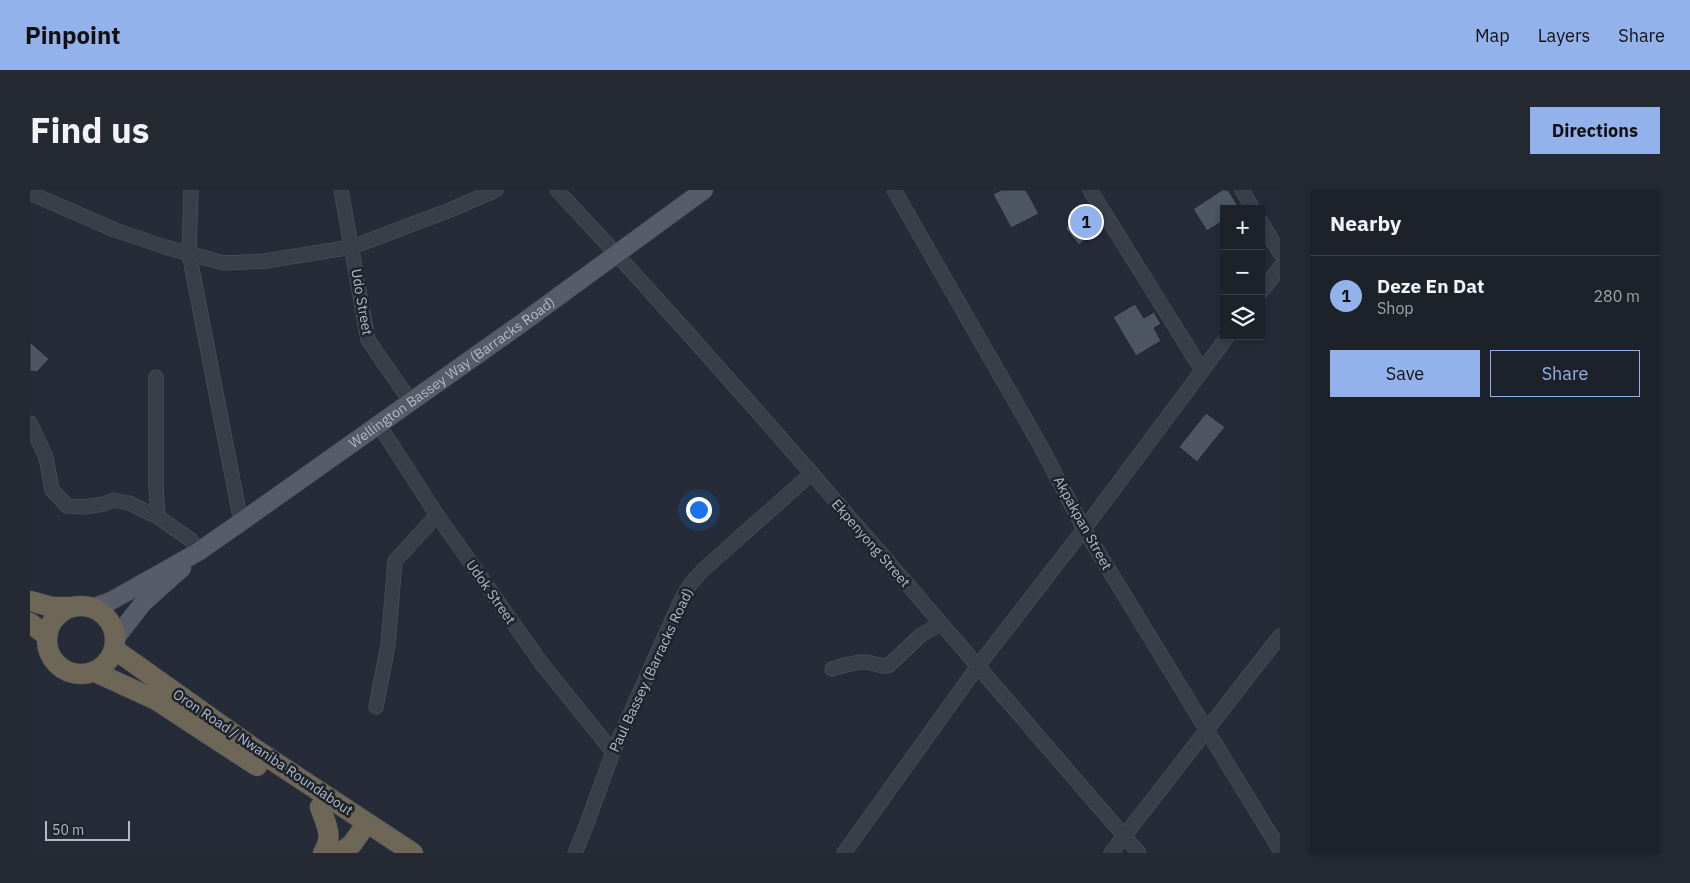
<!DOCTYPE html>
<meta charset="utf-8">
<style>
:root{--surface:#1c212a;--page:#252932;--text:#f1f3f6;--muted:#a0a3a8;--line:#3a3e47;--accent:#93b1ea}
body{margin:0;font-family:"IBM Plex Sans",sans-serif;background:var(--page);color:var(--text)}
.controls{position:absolute;right:15px;top:15px;display:grid;overflow:hidden;border-radius:0px;box-shadow:0 2px 8px #0003}
.controls button{width:45px;height:45px;display:grid;place-items:center;padding:0;border:0;border-bottom:1px solid var(--line);background:var(--surface);color:var(--text);font:25px sans-serif}
.scale{position:absolute;left:15px;bottom:12px;width:85px;box-sizing:border-box;padding-left:5px;border:2px solid #b4b9c4;border-top:0;font-size:14px;line-height:18px;white-space:nowrap;color:#b4b9c4;-webkit-text-stroke:4px #1e242d;paint-order:stroke}
.you{position:absolute;left:668px;top:319px;width:18px;height:18px;margin:-12px;border:4px solid #fff;border-radius:50%;background:#1a73e8;box-shadow:0 0 0 8px #1a73e833}
.badge{display:grid;place-items:center;width:32px;height:32px;border-radius:50%;background:var(--accent);color:#111;font-size:16px;font-weight:700}
.pin{position:absolute;translate:-50% -50%;border:2px solid #fff;box-shadow:0 1px 5px #0006}
.list{margin:0;padding:0;list-style:none}
h2{display:flex;justify-content:space-between;align-items:center;height:65px;margin:0;padding:0 20px;font-size:21px}
h2 small{font-size:16px;font-weight:400;color:var(--muted)}
.list li{display:grid;grid-template-columns:32px 1fr auto;gap:15px;align-items:center;box-sizing:border-box;height:80px;padding:0 20px;border-top:1px solid var(--line)}
.list b{display:block;font-size:19px;white-space:nowrap}
.list p{margin:0;font-size:16px;white-space:nowrap;color:var(--muted)}
.list em{font-size:16px;font-style:normal;color:var(--muted)}
.actions{display:flex;gap:10px;padding:15px 20px}
.actions a{flex:1;padding:11px 0;border:1px solid var(--accent);border-radius:0px;text-align:center;font-size:18px;color:var(--accent)}
.actions .main{background:var(--accent);color:#111}
.icon{flex:none;width:28px;height:28px;fill:none;stroke:currentColor;stroke-width:2;stroke-linecap:round;stroke-linejoin:round}
.map{position:relative;flex:none;width:1250px;height:663px;overflow:hidden;border-radius:0px}
header{display:flex;align-items:center;gap:30px;box-sizing:border-box;height:70px;padding:0 25px;background:var(--accent);color:#111}
header strong{font-size:24px}
nav{display:flex;gap:28px;margin-inline-start:auto;font-size:18px}
.intro{display:flex;align-items:center;justify-content:space-between;box-sizing:border-box;height:120px;padding:0 30px}
h1{margin:0;font-size:35px}
.button{padding:12px 22px;border-radius:0px;background:var(--accent);color:#111;font-size:18px;font-weight:700}
main{display:flex;gap:30px;padding:0 30px}
aside{flex:1;background:var(--surface);border-radius:0px;box-shadow:0 2px 8px #0003}
.map>svg:first-child{display:block}
</style>
<header>
<strong>Pinpoint</strong>
<nav><a>Map</a><a>Layers</a><a>Share</a></nav>
</header>
<div class="intro"><h1>Find us</h1><a class="button">Directions</a></div>
<main>
<div class="map">
<svg width="1250" height="663" viewBox="0 0 1250 663">
<rect width="100%" height="100%" fill="#252c38"/>
<!-- building -->
<g fill="#4e5663" stroke="#20262f">
<path d="M 971,0 L 996,0 L 1009,24 L 981,38 L 963,4 Z"/>
<path d="M 1192,0 L 1198,0 L 1210,19 L 1194,19 L 1194,30 L 1177,41 L 1163,19 Z"/>
<path d="M 1059,17 L 1072,35 L 1049,55 L 1035,38 Z"/>
<path d="M 1105,114 L 1114,128 L 1124,122 L 1131,134 L 1124,138 L 1131,151 L 1106,166 L 1083,127 Z"/>
<path d="M 0,152 L 19,169 L 7,182 L 0,181 Z"/>
<path d="M 1176,223 L 1195,237 L 1167,272 L 1149,257 Z"/>
</g>
<g fill="none" stroke-linecap="round" stroke-linejoin="round">
<defs>
<g id="minor">
<path d="M 161,0 L 159,63 L 211,332"/>
<path d="M 311,0 L 338,150 L 381,212"/>
<path d="M 527,0 C 728,215 916,441 1109,663"/>
<path d="M 864,0 L 1009,253 L 1054,339 L 1250,660"/>
<path d="M 1060,0 L 1172,180"/>
<path d="M 1212,0 L 1223,19"/>
<path d="M 0,3 L 85,40 L 135,57 L 194,73 L 235,71 L 322,57 L 420,20 L 466,0"/>
<path d="M 1231,32 L 1250,63"/>
<path d="M 1231,102 L 1250,77"/>
<path d="M 126,187 L 126,296 L 128,327"/>
<path d="M 0,233 L 16,267 L 22,300 L 37,316 L 54,317 L 74,314 L 83,310 L 99,313 L 128,327 L 161,350 L 168,362"/>
<path d="M 349,235 L 407,325 L 512,474 L 583,562"/>
<path d="M 802,479 C 812,476 823,472 834,472 C 843,472 849,477 858,476 L 891,445 L 911,434"/>
<path d="M 346,517 L 358,455 L 365,371 L 407,325"/>
<path d="M 545,663 L 556,636 L 583,562 L 652,408 L 661,393 L 674,379 L 782,283"/>
<path d="M 814,663 L 948,476 L 1054,339 L 1198,146"/>
<path d="M 1081,663 L 1250,446"/>
</g>
<g id="major">
<path id="s1" d="M 62,418 L 81,411 L 168,362 L 211,332 L 492,133 L 674,0"/>
<path d="M 85,449 L 113,413 L 152,378"/>
</g>
<g id="highway">
<path d="M 0,411 L 22,417 L 42,417"/>
<circle cx="51" cy="450" r="34"/>
<path d="M 0,433 L 17,446"/>
<path d="M 84,459 L 222,557 L 383,663"/>
<path d="M 65,482 L 126,510 L 227,576"/>
<path d="M 290,617 C 296,635 304,645 293,663"/>
<path d="M 310,663 L 322,654 L 330,643"/>
</g>
</defs>
<!-- minor casing -->
<use href="#minor" stroke="#545963" stroke-width="15"/>
<!-- major casing -->
<use href="#major" stroke="#424851" stroke-width="19"/>
<!-- highway casing -->
<use href="#highway" stroke="#444953" stroke-width="21"/>
<!-- minor -->
<use href="#minor" stroke="#393f49" stroke-width="14"/>
<!-- major -->
<use href="#major" stroke="#575d68" stroke-width="18"/>
<!-- highway -->
<use href="#highway" stroke="#6e6657" stroke-width="20"/>
</g>
<g text-anchor="middle" stroke-width="5" stroke-linejoin="round" paint-order="stroke">
<!-- street labels -->
<g font-size="14" fill="#b4b9c4" stroke="#1e242d">
<text transform="translate(332 112) rotate(80)" y="5">Udo Street</text>
<text dy="5" stroke="none"><textPath href="#s1" startOffset="431">Wellington Bassey Way (Barracks Road)</textPath></text>
<text transform="translate(1053 333) rotate(61)" y="5">Akpakpan Street</text>
<text transform="translate(841 353) rotate(49)" y="5">Ekpenyong Street</text>
<text transform="translate(461 402) rotate(55)" y="5">Udok Street</text>
<text transform="translate(621 480) rotate(-65)" y="5">Paul Bassey (Barracks Road)</text>
<text transform="translate(233 562) rotate(34)" y="5">Oron Road / Nwaniba Roundabout</text>
</g>
</g>
</svg>
<div class="controls">
<button>+</button>
<button>−</button>
<button><svg class="icon" aria-label="layers" viewBox="0 0 24 24"><path d="M12 4l9 5-9 5-9-5zM3 14l9 5 9-5"/></svg></button>
</div>
<div class="scale">50 m</div>
<div class="you"></div>
<div class="pin badge" style="left:1056px;top:32px">1</div>
</div>
<aside>
<h2>Nearby<small></small></h2>
<ul class="list">
<li><span class="badge">1</span><div><b>Deze En Dat</b><p>Shop</p></div><em>280 m</em></li>
</ul>
<div class="actions"><a class="main">Save</a><a>Share</a></div>
</aside>
</main>
